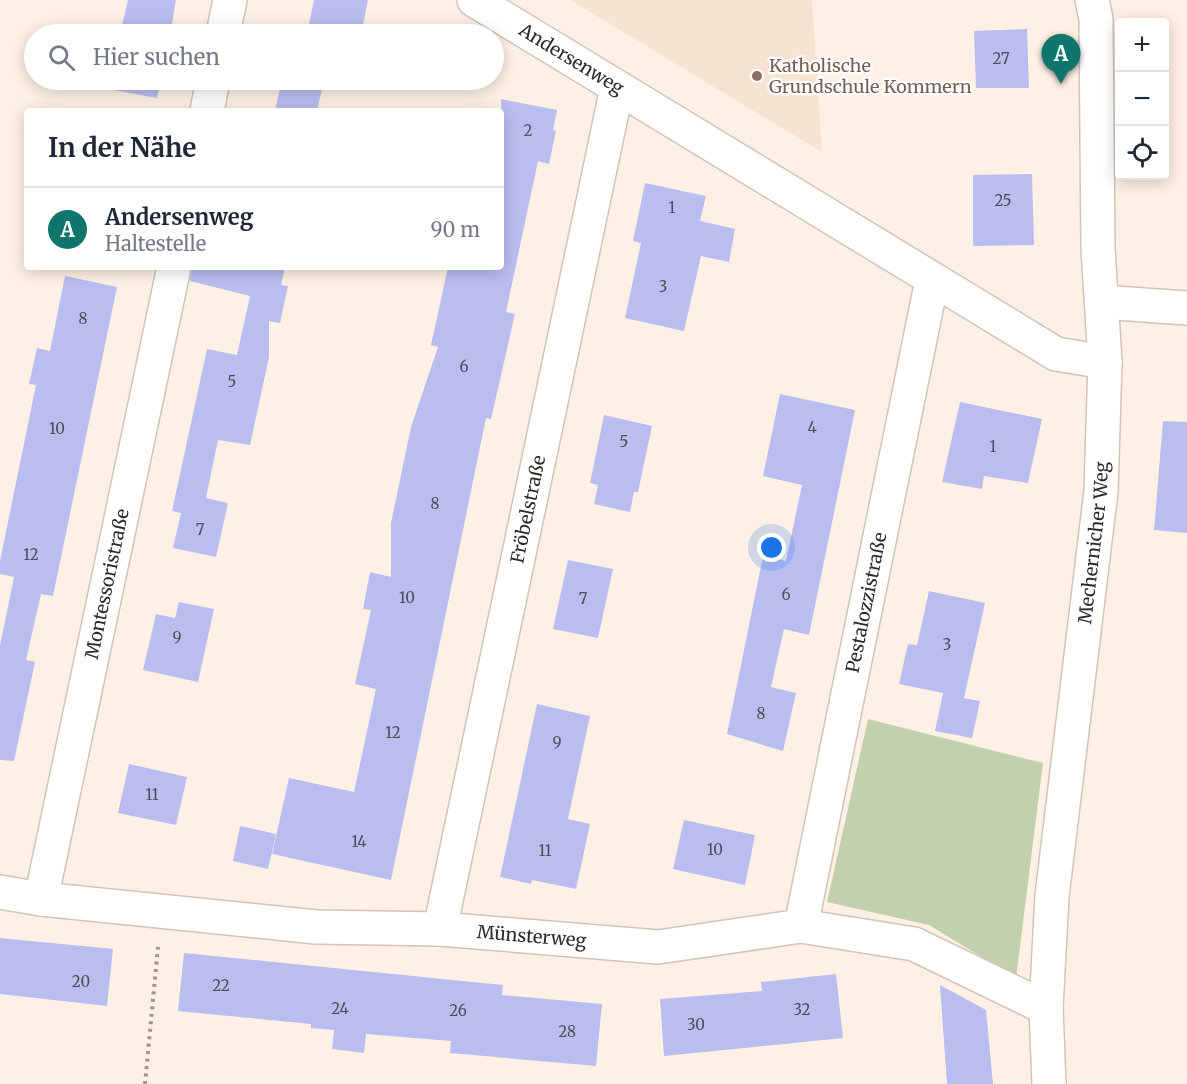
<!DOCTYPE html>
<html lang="de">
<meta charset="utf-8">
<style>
:root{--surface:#fff;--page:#f2f2f3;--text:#1f2937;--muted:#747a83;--line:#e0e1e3;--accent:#0f766e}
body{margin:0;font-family:Merriweather,serif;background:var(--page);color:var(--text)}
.controls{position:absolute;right:18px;top:18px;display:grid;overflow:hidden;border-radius:6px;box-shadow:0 3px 15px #0003}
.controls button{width:54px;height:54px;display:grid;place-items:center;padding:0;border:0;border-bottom:2px solid var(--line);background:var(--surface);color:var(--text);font:30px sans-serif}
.you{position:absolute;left:772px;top:548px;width:21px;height:21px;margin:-15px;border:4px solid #fff;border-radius:50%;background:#1a73e8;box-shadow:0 0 0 9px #1a73e833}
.badge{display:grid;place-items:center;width:39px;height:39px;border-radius:50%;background:var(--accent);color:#fff;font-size:20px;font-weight:700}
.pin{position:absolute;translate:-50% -50px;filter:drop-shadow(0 2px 3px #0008)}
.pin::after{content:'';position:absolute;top:32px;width:21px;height:18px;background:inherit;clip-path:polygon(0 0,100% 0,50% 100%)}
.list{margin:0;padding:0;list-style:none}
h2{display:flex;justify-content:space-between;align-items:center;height:78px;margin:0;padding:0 24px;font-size:26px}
h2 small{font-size:20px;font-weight:400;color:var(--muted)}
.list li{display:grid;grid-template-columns:39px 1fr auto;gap:18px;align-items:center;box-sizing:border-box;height:84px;padding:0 24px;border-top:2px solid var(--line)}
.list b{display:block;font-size:22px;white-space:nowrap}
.list p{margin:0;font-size:20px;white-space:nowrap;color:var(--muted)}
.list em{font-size:20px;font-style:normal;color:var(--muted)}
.icon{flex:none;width:33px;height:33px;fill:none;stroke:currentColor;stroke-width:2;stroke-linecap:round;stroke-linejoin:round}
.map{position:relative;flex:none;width:1187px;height:1084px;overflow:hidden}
.search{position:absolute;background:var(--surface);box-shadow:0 3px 15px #0003;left:24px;top:24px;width:480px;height:66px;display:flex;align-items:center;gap:15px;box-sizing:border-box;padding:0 21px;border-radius:33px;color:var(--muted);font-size:22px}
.panel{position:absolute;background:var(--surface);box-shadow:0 3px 15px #0003;left:24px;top:108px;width:480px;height:162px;border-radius:6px}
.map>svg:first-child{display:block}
</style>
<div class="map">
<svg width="1187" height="1084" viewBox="0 0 1187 1084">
<rect width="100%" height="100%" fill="#fef0e4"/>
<!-- built -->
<path fill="#f7e3d2" d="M 570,0 L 812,0 L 822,152 Z"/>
<!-- green -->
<path fill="#c2d0ab" d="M 868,719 L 1043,763 L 1016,978 L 929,925 L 827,902 Z"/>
<!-- building -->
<g fill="#babdf0">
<path d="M 128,0 L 176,0 L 170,34 L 120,34 Z"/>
<path d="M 314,0 L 368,0 L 361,34 L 307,34 Z"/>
<path d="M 1027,29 L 1029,88 L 976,88 L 974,31 Z"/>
<path d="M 110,80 L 161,80 L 157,98 L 108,89 Z"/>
<path d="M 282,80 L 324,80 L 317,111 L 275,111 Z"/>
<path d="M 501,99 L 557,110 L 553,130 L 556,131 L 549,164 L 538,161 L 506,312 L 515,314 L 491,419 L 486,418 L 391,880 L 272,854 L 289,778 L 354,792 L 376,689 L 355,684 L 371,610 L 363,609 L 370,572 L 391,577 L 391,523 L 411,427 L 438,347 L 431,345 L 448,267 L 503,267 Z"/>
<path d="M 1032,174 L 1034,245 L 973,246 L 973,175 Z"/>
<path d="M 645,183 L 706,196 L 700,221 L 735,229 L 729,262 L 701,256 L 684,331 L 625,318 L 641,243 L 633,241 Z"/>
<path d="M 192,267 L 285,267 L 281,285 L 288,286 L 280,323 L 269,321 L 269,357 L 250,445 L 218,440 L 206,498 L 228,503 L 216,557 L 173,548 L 181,513 L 172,511 L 207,349 L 237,355 L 250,296 L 190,281 Z"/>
<path d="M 65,276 L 117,287 L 53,596 L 41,594 L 26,660 L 35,662 L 14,761 L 0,760 L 0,646 L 14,577 L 0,574 L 0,561 L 36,385 L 29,384 L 37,348 L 50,351 Z"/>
<path d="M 780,394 L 855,410 L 809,635 L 784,629 L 771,687 L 796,693 L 783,751 L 727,734 L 763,556 L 786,561 L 802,485 L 763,476 Z"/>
<path d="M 960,402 L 1042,419 L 1028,483 L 984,476 L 982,489 L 942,482 Z"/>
<path d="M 604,415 L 652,426 L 638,492 L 634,492 L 630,512 L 594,504 L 598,485 L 590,483 Z"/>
<path d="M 1163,421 L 1187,422 L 1187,533 L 1154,530 Z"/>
<path d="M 568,560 L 613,569 L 598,638 L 553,629 Z"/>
<path d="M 929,591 L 985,603 L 964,698 L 980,701 L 972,738 L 935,731 L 943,693 L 899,684 L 908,644 L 917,645 Z"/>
<path d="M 179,602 L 214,609 L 198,682 L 143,670 L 156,614 L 175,618 Z"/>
<path d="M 537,704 L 590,716 L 568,819 L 590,824 L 576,889 L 532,880 L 531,884 L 500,877 Z"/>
<path d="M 129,764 L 187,777 L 176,825 L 118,813 Z"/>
<path d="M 684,820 L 755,835 L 745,885 L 673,869 Z"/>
<path d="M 240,826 L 276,834 L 268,869 L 233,861 Z"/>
<path d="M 0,938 L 113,949 L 107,1006 L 0,994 Z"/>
<path d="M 184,953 L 503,985 L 502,995 L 602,1004 L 596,1066 L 450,1053 L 451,1041 L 366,1034 L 364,1053 L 332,1049 L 334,1030 L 311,1028 L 311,1024 L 178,1011 Z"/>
<path d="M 836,974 L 843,1038 L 664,1056 L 660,999 L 762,991 L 761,982 Z"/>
<path d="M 940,985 L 986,1010 L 993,1084 L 947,1084 Z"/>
</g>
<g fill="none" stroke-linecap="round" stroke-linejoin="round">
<defs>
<g id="minor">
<path id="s1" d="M 474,0 L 1056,354 L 1105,362"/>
<path d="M 223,34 L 230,0"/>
<path d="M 207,111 L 213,80"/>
<path d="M 1102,302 L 1187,308"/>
<path id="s2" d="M 0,892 L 41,899 L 316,927 L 440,929 L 658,947 L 801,926 L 914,944 L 1046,1008"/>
<path id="s3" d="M 41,899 L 174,267"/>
<path id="s4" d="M 801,926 L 932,280"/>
<path id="s5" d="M 440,929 L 617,88"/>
<path id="s6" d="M 1049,1084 L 1046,1008 L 1052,896 L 1101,491 L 1105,362 L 1098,248 L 1096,19 L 1092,0"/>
</g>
</defs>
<!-- minor casing -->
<use href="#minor" stroke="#d1c4b8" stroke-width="36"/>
<!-- path -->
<path stroke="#9e958c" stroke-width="4" stroke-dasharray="3 4.5" stroke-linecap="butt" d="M 145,1084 L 158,947"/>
<!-- minor -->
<use href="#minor" stroke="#fff" stroke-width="33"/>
</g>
<!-- markers -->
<circle fill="#8d6e63" stroke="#fff" stroke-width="2" cx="757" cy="76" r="6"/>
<g text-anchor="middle" stroke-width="4.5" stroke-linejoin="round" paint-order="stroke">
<!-- number labels -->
<g font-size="15" fill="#514e58">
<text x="1001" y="64">27</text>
<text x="528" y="136">2</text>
<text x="1003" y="206">25</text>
<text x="672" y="213">1</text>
<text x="663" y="292">3</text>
<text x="83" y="324">8</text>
<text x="464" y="372">6</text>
<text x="232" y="387">5</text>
<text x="812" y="433">4</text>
<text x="57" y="434">10</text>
<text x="624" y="447">5</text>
<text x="993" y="452">1</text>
<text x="435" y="509">8</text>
<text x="200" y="535">7</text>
<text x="31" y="560">12</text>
<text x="786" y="600">6</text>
<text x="407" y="603">10</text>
<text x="583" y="604">7</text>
<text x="177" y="643">9</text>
<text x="947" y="650">3</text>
<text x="761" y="719">8</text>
<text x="393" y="738">12</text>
<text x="557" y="748">9</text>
<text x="152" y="800">11</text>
<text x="359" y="847">14</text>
<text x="715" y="855">10</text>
<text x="545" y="856">11</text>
<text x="81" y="987">20</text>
<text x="221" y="991">22</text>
<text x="340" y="1014">24</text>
<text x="802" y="1015">32</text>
<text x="458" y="1016">26</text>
<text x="696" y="1030">30</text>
<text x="567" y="1037">28</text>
</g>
<!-- street labels -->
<g font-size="18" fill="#2e2925" stroke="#fff">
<text dy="6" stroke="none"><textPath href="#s1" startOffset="114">Andersenweg</textPath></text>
<text dy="6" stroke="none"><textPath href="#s5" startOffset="429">Fröbelstraße</textPath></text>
<text dy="6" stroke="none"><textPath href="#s6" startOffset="544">Mechernicher Weg</textPath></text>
<text dy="6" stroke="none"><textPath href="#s3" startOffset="322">Montessoristraße</textPath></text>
<text dy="6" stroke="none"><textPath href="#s4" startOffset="330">Pestalozzistraße</textPath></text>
<text dy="6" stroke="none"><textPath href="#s2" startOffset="534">Münsterweg</textPath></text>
</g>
<!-- education labels -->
<g font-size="18" fill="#785e54" stroke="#fff" text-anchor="start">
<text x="769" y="72">Katholische<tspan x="769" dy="21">Grundschule Kommern</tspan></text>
</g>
</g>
</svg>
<div class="controls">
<button>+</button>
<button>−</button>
<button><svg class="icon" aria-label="locate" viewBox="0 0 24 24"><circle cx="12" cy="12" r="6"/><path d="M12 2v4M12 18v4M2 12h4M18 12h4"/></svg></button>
</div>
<div class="you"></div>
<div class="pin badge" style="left:1061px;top:84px">A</div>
<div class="search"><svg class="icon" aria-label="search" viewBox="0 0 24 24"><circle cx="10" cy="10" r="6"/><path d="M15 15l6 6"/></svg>Hier suchen</div>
<section class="panel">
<h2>In der Nähe<small></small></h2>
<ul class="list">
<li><span class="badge">A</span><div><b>Andersenweg</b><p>Haltestelle</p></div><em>90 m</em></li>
</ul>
</section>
</div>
